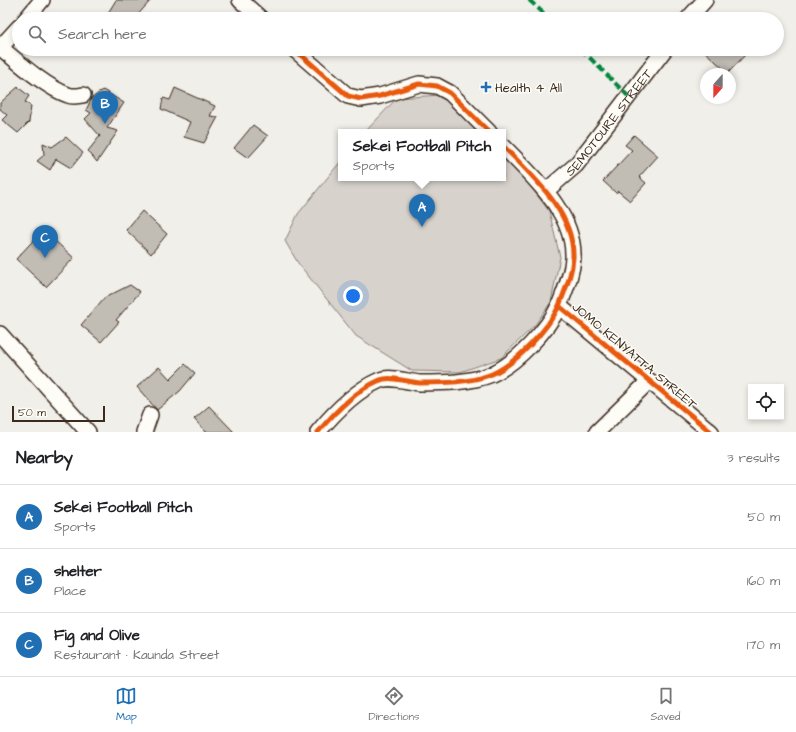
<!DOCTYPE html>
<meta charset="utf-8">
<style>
:root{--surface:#fff;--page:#f2f2f2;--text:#202124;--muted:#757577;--line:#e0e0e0;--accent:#1f6fb2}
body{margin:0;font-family:"Architects Daughter",sans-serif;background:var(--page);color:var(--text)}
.controls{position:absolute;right:12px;bottom:12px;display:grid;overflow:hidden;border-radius:0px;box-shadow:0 2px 6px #0003}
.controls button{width:36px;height:36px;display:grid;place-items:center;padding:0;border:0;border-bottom:1px solid var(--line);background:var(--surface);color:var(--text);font:20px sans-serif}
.compass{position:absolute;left:700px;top:68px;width:36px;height:36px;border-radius:50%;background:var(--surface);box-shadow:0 2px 6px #0003;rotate:201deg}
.scale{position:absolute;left:12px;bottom:10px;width:93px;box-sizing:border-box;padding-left:4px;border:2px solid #3b2a1e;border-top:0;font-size:11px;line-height:14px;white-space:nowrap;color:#3b2a1e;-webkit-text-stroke:3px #fdfcf7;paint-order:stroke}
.you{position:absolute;left:353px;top:296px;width:14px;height:14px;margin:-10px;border:3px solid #fff;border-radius:50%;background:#1a73e8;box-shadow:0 0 0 6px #1a73e833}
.badge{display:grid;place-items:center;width:26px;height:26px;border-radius:50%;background:var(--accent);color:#fff;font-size:13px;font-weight:700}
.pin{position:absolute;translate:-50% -33px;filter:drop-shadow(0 1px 2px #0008)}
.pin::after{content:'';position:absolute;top:21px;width:14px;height:12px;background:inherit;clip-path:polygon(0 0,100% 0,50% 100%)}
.popup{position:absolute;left:338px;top:129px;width:168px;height:52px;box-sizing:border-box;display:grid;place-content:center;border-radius:0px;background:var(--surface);filter:drop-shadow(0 1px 3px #0005);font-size:13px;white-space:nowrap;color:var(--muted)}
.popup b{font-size:15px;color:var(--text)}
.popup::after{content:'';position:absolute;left:50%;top:100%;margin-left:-8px;border:8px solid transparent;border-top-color:var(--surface)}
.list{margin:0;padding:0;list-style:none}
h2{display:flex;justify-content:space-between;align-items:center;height:52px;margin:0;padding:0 16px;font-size:17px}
h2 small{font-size:13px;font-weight:400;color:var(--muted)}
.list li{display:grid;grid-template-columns:26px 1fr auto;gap:12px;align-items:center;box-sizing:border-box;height:64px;padding:0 16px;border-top:1px solid var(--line)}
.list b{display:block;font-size:15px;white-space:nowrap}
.list p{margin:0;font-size:13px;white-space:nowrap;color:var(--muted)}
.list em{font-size:13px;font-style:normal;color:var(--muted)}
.icon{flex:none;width:22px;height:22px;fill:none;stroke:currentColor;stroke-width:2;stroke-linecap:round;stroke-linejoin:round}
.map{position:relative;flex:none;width:796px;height:432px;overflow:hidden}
.search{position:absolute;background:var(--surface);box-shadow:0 2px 6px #0003;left:12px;right:12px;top:12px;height:44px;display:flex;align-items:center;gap:10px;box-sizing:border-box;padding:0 14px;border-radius:22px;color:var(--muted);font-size:15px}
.sheet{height:244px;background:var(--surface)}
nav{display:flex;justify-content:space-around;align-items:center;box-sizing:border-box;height:56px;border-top:1px solid var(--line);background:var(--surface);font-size:11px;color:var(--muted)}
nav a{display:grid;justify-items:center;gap:2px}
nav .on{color:var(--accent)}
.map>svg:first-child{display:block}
</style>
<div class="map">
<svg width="796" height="432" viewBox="0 0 796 432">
<rect width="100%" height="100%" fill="#f1efea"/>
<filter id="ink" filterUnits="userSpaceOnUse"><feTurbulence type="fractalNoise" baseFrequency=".025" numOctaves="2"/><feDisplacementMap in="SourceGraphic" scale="8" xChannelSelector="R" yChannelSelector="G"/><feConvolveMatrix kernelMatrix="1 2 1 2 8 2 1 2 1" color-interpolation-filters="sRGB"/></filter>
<g filter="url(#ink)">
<!-- grass -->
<g fill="#d7d2cc" stroke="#897e75">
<path d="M 440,95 L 479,132 L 365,132 L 397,98 Z"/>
<path d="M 503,156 L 519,171 L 549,211 L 560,257 L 551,302 L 535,325 L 501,358 L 460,372 L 412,371 L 356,336 L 298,263 L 285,241 L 298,214 L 341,161 L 341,178 L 503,178 Z"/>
</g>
<!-- building -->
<g fill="#c1bcb4" stroke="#3b2a1e">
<path d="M 116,0 L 151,0 L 134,19 L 117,19 L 108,13 Z"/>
<path d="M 702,49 L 741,49 L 746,54 L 728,73 Z"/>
<path d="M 18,87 L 29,96 L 25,102 L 31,106 L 29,122 L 18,133 L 2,120 L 7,115 L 0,109 L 0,103 Z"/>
<path d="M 175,88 L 215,106 L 210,116 L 218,117 L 204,143 L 184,137 L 190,122 L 161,109 L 163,98 L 170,100 Z"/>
<path d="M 103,90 L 124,103 L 107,128 L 118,131 L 97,162 L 88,151 L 100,136 L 85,119 L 91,113 L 86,110 L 92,98 Z"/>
<path d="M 253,125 L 268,136 L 248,158 L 234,148 Z"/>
<path d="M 634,135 L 658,156 L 639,177 L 646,183 L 630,201 L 618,191 L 616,193 L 603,181 L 632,150 L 625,145 Z"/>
<path d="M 66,137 L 83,153 L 71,168 L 56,159 L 50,170 L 37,161 L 44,155 L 43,143 L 52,147 Z"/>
<path d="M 142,211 L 167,234 L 151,254 L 126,230 Z"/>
<path d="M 43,230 L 74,258 L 46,287 L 16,259 Z"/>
<path d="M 130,285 L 140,292 L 116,320 L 119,322 L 101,342 L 81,325 L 104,298 Z"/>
<path d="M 185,364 L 195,373 L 180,391 L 157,410 L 137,387 L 159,367 L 170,379 Z"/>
<path d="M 209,406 L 234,432 L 206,432 L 194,419 Z"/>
</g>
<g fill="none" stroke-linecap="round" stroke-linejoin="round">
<defs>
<g id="street">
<path d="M 240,0 L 261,19"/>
<path d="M 26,19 L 42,0"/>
<path d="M 688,19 L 705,0"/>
<path d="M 0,48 L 19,27"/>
<path d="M 1,48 C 18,62 47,88 68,95 C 73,97 78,96 83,95"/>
<path d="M 294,49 L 348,96 L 361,99 L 380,96 L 419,84 L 437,86 L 450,93 L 489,132"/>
<path d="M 503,146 C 532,176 575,213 573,258 C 572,275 565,290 559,306 L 711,432"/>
<path id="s1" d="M 547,190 L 576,165 L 665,49"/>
<path d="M 0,334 L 88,432"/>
<path d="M 144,432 L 150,415"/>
<path d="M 318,432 C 334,413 355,391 378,381 C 390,375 407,382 420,383 C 443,383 470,383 492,374 C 517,363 548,329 559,306"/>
<path d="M 597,432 L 649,381"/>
</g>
</defs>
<!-- street casing -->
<use href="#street" stroke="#3b2a1e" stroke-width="18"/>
<!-- street -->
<use href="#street" stroke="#fdfcf7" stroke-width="15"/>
<!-- quiet -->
<g stroke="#00873e" stroke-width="4" stroke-dasharray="8 4" stroke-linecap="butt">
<path d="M 529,0 L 550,19"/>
<path d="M 581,49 L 628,96"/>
</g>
<defs>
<g id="cycleway">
<path d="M 294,49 L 348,96 L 361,99 L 380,96 L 419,84 L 437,86 L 450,93 L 489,132"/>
<path d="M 503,146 C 532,176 575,213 573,258 C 572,275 565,290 559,306 L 711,432"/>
<path d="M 318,432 C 334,413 355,391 378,381 C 390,375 407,382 420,383 C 443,383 470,383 492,374 C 517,363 548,329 559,306"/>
</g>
</defs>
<!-- cycleway casing -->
<use href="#cycleway" stroke="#fdfcf7" stroke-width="8"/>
<!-- cycleway -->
<use href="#cycleway" stroke="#e8590c" stroke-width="5"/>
</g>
</g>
<!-- markers -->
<path fill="#1f6fb2" stroke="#fdfcf7" stroke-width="1.5" d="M484 81h4v4h4v4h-4v4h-4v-4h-4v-4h4z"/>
<g text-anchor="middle" stroke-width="3" stroke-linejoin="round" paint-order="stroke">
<!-- poi labels -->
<g font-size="13" fill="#3b2a1e" stroke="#fdfcf7" text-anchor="start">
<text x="495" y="92">Health 4 All</text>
</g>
<!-- street labels -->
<g font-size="13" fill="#3b2a1e" stroke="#fdfcf7">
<text dy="5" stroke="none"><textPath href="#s1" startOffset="92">SEMOTOURE STREET</textPath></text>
<text transform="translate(635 355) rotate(40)" y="5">JOMO KENYATTA STREET</text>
</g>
</g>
</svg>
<div class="controls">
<button><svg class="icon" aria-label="locate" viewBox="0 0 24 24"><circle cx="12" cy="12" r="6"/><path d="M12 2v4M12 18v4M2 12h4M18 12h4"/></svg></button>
</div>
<svg class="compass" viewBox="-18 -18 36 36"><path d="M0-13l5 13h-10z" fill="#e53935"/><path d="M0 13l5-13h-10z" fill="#757577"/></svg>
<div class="scale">50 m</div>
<div class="you"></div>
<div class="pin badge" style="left:422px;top:227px">A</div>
<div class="popup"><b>Sekei Football Pitch</b>Sports</div>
<div class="pin badge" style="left:105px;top:124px">B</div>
<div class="pin badge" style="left:45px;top:258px">C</div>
<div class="search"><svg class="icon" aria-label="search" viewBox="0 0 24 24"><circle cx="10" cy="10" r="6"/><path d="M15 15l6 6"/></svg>Search here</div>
</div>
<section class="sheet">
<h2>Nearby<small>3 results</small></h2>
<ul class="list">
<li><span class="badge">A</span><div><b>Sekei Football Pitch</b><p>Sports</p></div><em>50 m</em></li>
<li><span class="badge">B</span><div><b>shelter</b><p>Place</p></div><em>160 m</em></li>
<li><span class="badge">C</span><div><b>Fig and Olive</b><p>Restaurant · Kaunda Street</p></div><em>170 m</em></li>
</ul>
</section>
<nav>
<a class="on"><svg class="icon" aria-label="map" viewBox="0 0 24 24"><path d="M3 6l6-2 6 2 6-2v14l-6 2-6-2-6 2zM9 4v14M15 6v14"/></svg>Map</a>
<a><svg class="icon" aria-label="directions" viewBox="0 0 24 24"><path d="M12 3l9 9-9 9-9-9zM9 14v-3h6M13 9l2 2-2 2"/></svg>Directions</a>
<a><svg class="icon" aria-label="saved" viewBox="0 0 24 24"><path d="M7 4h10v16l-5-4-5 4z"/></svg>Saved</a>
</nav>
